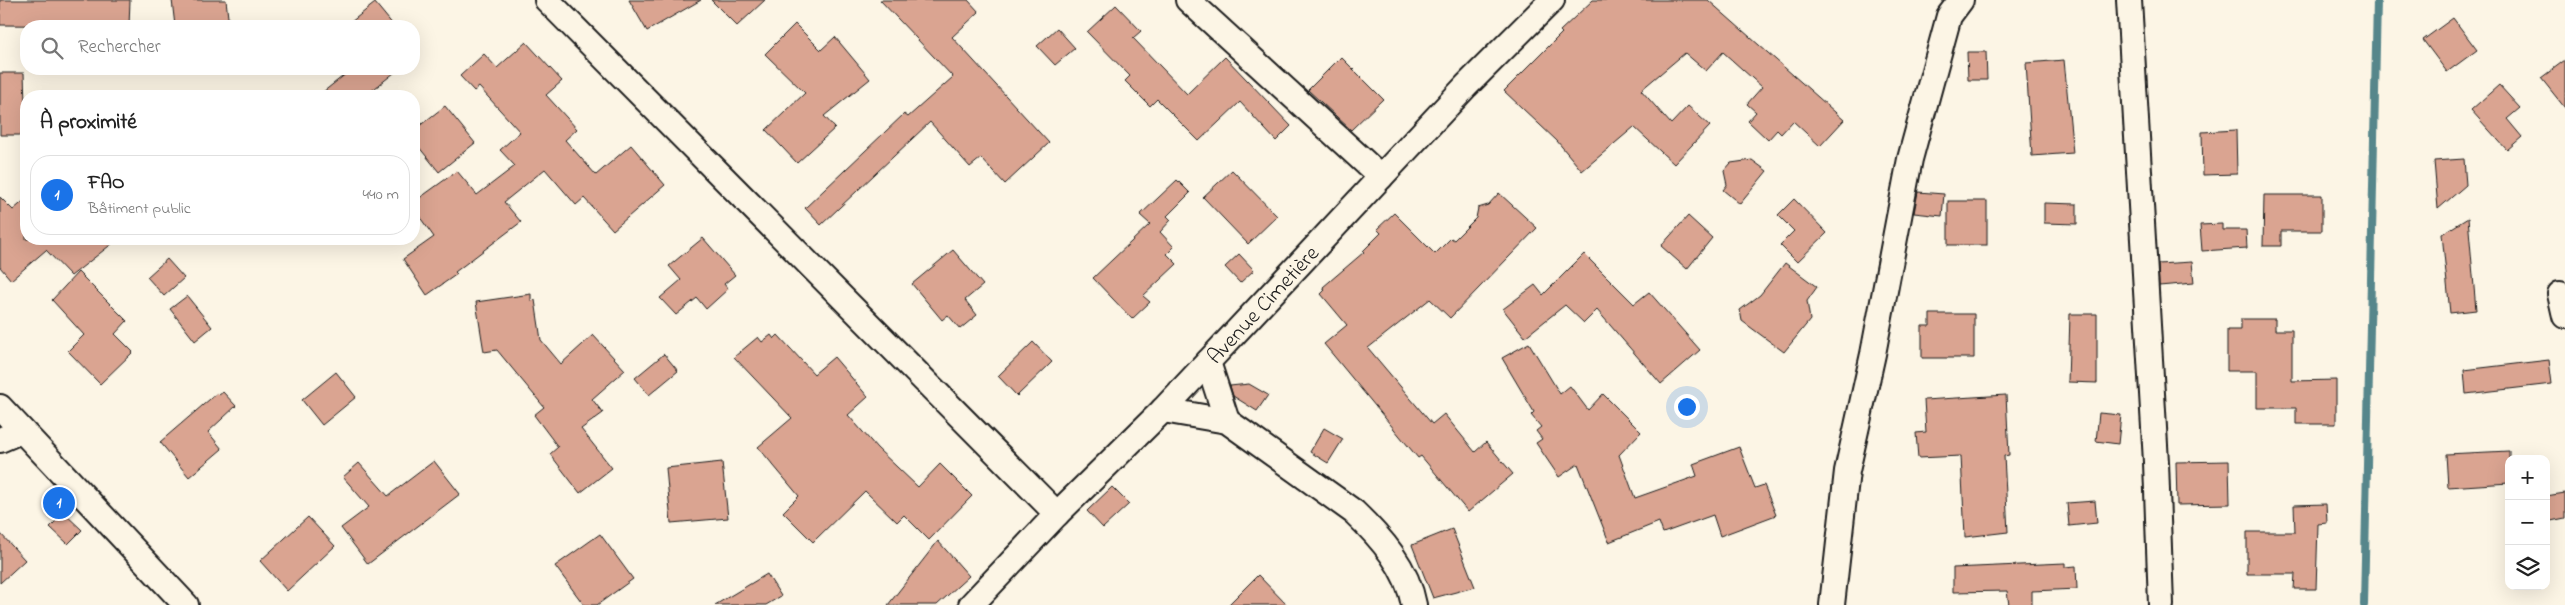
<!DOCTYPE html>
<html lang="fr">
<meta charset="utf-8">
<style>
:root{--surface:#fff;--page:#f2f2f2;--text:#222;--muted:#767676;--line:#e0e0e0;--accent:#1a73e8}
body{margin:0;font-family:"Indie Flower",sans-serif;background:var(--page);color:var(--text)}
.controls{position:absolute;right:15px;bottom:15px;display:grid;overflow:hidden;border-radius:10px;box-shadow:0 5px 20px #0002}
.controls button{width:45px;height:45px;display:grid;place-items:center;padding:0;border:0;border-bottom:1px solid var(--line);background:var(--surface);color:var(--text);font:25px sans-serif}
.you{position:absolute;left:1686px;top:406px;width:18px;height:18px;margin:-12px;border:4px solid #fff;border-radius:50%;background:#1a73e8;box-shadow:0 0 0 8px #1a73e833}
.badge{display:grid;place-items:center;width:32px;height:32px;border-radius:50%;background:var(--accent);color:#fff;font-size:16px;font-weight:700}
.pin{position:absolute;translate:-50% -50%;border:2px solid #fff;box-shadow:0 1px 5px #0006}
.list{margin:0;padding:0;list-style:none}
h2{display:flex;justify-content:space-between;align-items:center;height:65px;margin:0;padding:0 20px;font-size:21px}
h2 small{font-size:16px;font-weight:400;color:var(--muted)}
.list li{display:grid;grid-template-columns:32px 1fr auto;gap:15px;align-items:center;box-sizing:border-box;height:80px;margin:0 10px 10px;padding:0 10px;border:1px solid var(--line);border-radius:20px}
.list b{display:block;font-size:19px;white-space:nowrap}
.list p{margin:0;font-size:16px;white-space:nowrap;color:var(--muted)}
.list em{font-size:16px;font-style:normal;color:var(--muted)}
.icon{flex:none;width:28px;height:28px;fill:none;stroke:currentColor;stroke-width:2;stroke-linecap:round;stroke-linejoin:round}
.map{position:relative;flex:none;width:2565px;height:605px;overflow:hidden}
.search{position:absolute;background:var(--surface);box-shadow:0 5px 20px #0002;left:20px;top:20px;width:400px;height:55px;display:flex;align-items:center;gap:12px;box-sizing:border-box;padding:0 18px;border-radius:20px;color:var(--muted);font-size:19px}
.panel{position:absolute;background:var(--surface);box-shadow:0 5px 20px #0002;left:20px;top:90px;width:400px;height:155px;border-radius:20px}
.map>svg:first-child{display:block}
</style>
<div class="map">
<svg width="2565" height="605" viewBox="0 0 2565 605">
<rect width="100%" height="100%" fill="#fcf5e5"/>
<filter id="ink" filterUnits="userSpaceOnUse"><feTurbulence type="fractalNoise" baseFrequency=".02" numOctaves="2"/><feDisplacementMap in="SourceGraphic" scale="10" xChannelSelector="R" yChannelSelector="G"/><feConvolveMatrix kernelMatrix="1 2 1 2 8 2 1 2 1" color-interpolation-filters="sRGB"/></filter>
<g filter="url(#ink)">
<g fill="none" stroke-linecap="round" stroke-linejoin="round">
<!-- stream -->
<path stroke="#56868b" stroke-width="8" d="M 2364,605 L 2377,0"/>
</g>
<!-- building -->
<g fill="#daa491" stroke="#1c1c1c">
<path d="M 0,0 L 130,0 L 129,26 L 0,25 Z"/>
<path d="M 172,0 L 226,0 L 229,26 L 175,26 Z"/>
<path d="M 629,0 L 701,0 L 647,31 Z"/>
<path d="M 711,0 L 765,0 L 737,26 Z"/>
<path d="M 880,0 L 968,0 L 979,12 L 952,37 L 1049,143 L 1005,184 L 981,158 L 970,167 L 930,122 L 821,225 L 805,208 L 904,114 L 908,117 L 953,77 Z"/>
<path d="M 1593,0 L 1708,0 L 1844,120 L 1820,146 L 1793,121 L 1781,134 L 1777,130 L 1768,140 L 1748,121 L 1756,112 L 1747,104 L 1762,87 L 1723,52 L 1706,71 L 1685,53 L 1641,90 L 1671,124 L 1688,106 L 1710,126 L 1674,164 L 1634,127 L 1582,171 L 1557,141 L 1504,91 L 1562,33 L 1560,31 Z"/>
<path d="M 375,3 L 394,26 L 346,26 Z"/>
<path d="M 1116,5 L 1141,31 L 1133,38 L 1187,94 L 1225,57 L 1291,126 L 1276,141 L 1240,102 L 1199,141 L 1157,99 L 1150,106 L 1125,81 L 1130,76 L 1087,32 Z"/>
<path d="M 2453,18 L 2477,50 L 2447,72 L 2423,40 Z"/>
<path d="M 795,24 L 821,50 L 835,37 L 870,79 L 824,116 L 835,128 L 797,163 L 766,130 L 805,93 L 765,54 Z"/>
<path d="M 1057,28 L 1075,48 L 1055,65 L 1037,46 Z"/>
<path d="M 526,42 L 562,81 L 546,95 L 577,129 L 565,140 L 596,175 L 631,145 L 665,185 L 613,230 L 584,198 L 576,205 L 545,169 L 504,202 L 521,222 L 455,272 L 457,274 L 427,295 L 403,259 L 434,237 L 414,209 L 414,202 L 457,171 L 477,195 L 515,166 L 500,150 L 520,132 L 479,87 L 474,91 L 460,76 L 484,54 L 497,68 Z"/>
<path d="M 1967,52 L 1986,52 L 1987,80 L 1968,80 Z"/>
<path d="M 1341,57 L 1383,99 L 1351,130 L 1308,90 Z"/>
<path d="M 2064,60 L 2073,153 L 2032,156 L 2026,63 Z"/>
<path d="M 2565,60 L 2565,108 L 2541,78 Z"/>
<path d="M 352,69 L 399,69 L 365,96 L 318,96 Z"/>
<path d="M 0,73 L 24,73 L 26,135 L 0,135 Z"/>
<path d="M 2499,85 L 2520,108 L 2507,119 L 2522,137 L 2507,150 L 2471,110 Z"/>
<path d="M 445,106 L 475,143 L 439,172 L 414,141 L 414,130 Z"/>
<path d="M 2236,130 L 2237,174 L 2203,175 L 2202,132 Z"/>
<path d="M 2464,159 L 2466,185 L 2438,209 L 2434,161 Z"/>
<path d="M 1752,160 L 1767,171 L 1740,204 L 1723,190 L 1727,185 L 1724,171 L 1731,163 Z"/>
<path d="M 1232,170 L 1277,216 L 1248,244 L 1203,197 Z"/>
<path d="M 1177,180 L 1190,193 L 1167,216 L 1171,220 L 1160,232 L 1174,247 L 1167,254 L 1177,264 L 1143,296 L 1150,302 L 1132,319 L 1093,278 L 1150,224 L 1140,215 Z"/>
<path d="M 1918,192 L 1944,194 L 1942,216 L 1914,213 Z"/>
<path d="M 1499,193 L 1537,228 L 1450,318 L 1430,299 L 1368,348 L 1432,424 L 1444,414 L 1475,452 L 1486,442 L 1513,474 L 1468,512 L 1421,456 L 1418,458 L 1324,344 L 1347,325 L 1321,294 L 1325,290 L 1323,287 L 1364,252 L 1363,251 L 1381,233 L 1377,229 L 1394,213 L 1435,254 L 1451,238 L 1454,240 L 1476,218 L 1478,208 L 1488,205 Z"/>
<path d="M 2264,195 L 2322,195 L 2322,231 L 2281,231 L 2281,246 L 2263,246 Z"/>
<path d="M 0,197 L 13,210 L 26,199 L 26,239 L 118,239 L 71,276 L 46,250 L 11,280 L 0,267 Z"/>
<path d="M 1794,199 L 1827,233 L 1797,262 L 1780,245 L 1794,231 L 1778,215 Z"/>
<rect x="1948" y="201" width="39" height="44"/>
<path d="M 2044,203 L 2077,204 L 2077,224 L 2044,223 Z"/>
<path d="M 1688,216 L 1712,238 L 1687,269 L 1661,246 Z"/>
<path d="M 2468,218 L 2476,310 L 2450,313 L 2442,234 Z"/>
<path d="M 2222,224 L 2222,230 L 2246,230 L 2247,248 L 2202,251 L 2200,225 Z"/>
<path d="M 703,238 L 735,275 L 724,284 L 728,289 L 706,309 L 697,298 L 676,315 L 660,298 L 681,280 L 669,266 Z"/>
<path d="M 953,250 L 983,285 L 965,300 L 977,315 L 960,329 L 948,315 L 942,320 L 912,284 Z"/>
<path d="M 1239,254 L 1254,270 L 1240,283 L 1225,267 Z"/>
<path d="M 1584,254 L 1634,304 L 1649,292 L 1700,350 L 1661,384 L 1597,310 L 1584,323 L 1565,305 L 1525,337 L 1503,309 L 1535,285 L 1543,295 Z"/>
<path d="M 167,259 L 184,278 L 164,296 L 147,277 Z"/>
<path d="M 2192,262 L 2194,283 L 2159,286 L 2158,264 Z"/>
<path d="M 1785,263 L 1817,287 L 1807,301 L 1810,320 L 1784,352 L 1742,321 L 1740,310 L 1760,295 Z"/>
<path d="M 78,272 L 127,321 L 115,334 L 133,352 L 100,384 L 68,351 L 84,335 L 52,300 Z"/>
<path d="M 531,294 L 531,301 L 535,300 L 541,340 L 561,364 L 593,335 L 625,370 L 592,399 L 603,413 L 581,429 L 612,468 L 580,493 L 550,454 L 558,447 L 534,415 L 544,407 L 497,350 L 484,352 L 476,302 Z"/>
<path d="M 187,296 L 212,327 L 195,341 L 170,309 Z"/>
<path d="M 1930,314 L 1974,314 L 1974,358 L 1922,358 L 1922,326 L 1930,326 Z"/>
<path d="M 2070,314 L 2097,314 L 2097,383 L 2068,382 Z"/>
<path d="M 2241,319 L 2275,319 L 2275,330 L 2292,330 L 2292,381 L 2336,380 L 2336,424 L 2296,424 L 2296,408 L 2257,408 L 2257,371 L 2227,371 L 2227,330 L 2241,330 Z"/>
<path d="M 771,335 L 774,339 L 778,335 L 814,374 L 834,357 L 868,397 L 848,415 L 877,448 L 918,487 L 940,464 L 972,496 L 929,540 L 904,515 L 897,522 L 865,491 L 813,542 L 783,512 L 799,496 L 758,447 L 792,418 L 734,357 L 758,337 L 762,342 Z"/>
<path d="M 1033,342 L 1052,362 L 1017,396 L 998,376 Z"/>
<path d="M 1529,343 L 1560,394 L 1570,386 L 1588,410 L 1603,394 L 1641,432 L 1619,455 L 1635,498 L 1697,476 L 1693,464 L 1739,447 L 1755,488 L 1764,485 L 1776,515 L 1720,536 L 1713,515 L 1663,533 L 1659,522 L 1609,542 L 1578,464 L 1559,477 L 1536,443 L 1542,439 L 1536,431 L 1541,427 L 1531,415 L 1534,412 L 1502,358 Z"/>
<path d="M 664,354 L 678,371 L 649,395 L 635,378 Z"/>
<path d="M 2549,360 L 2552,384 L 2466,394 L 2464,370 Z"/>
<path d="M 336,372 L 356,397 L 322,425 L 302,400 Z"/>
<path d="M 1249,384 L 1268,395 L 1257,411 L 1233,396 L 1230,386 Z"/>
<path d="M 223,392 L 236,406 L 208,432 L 222,449 L 189,477 L 160,442 L 217,393 L 219,395 Z"/>
<path d="M 2006,395 L 2009,455 L 2004,456 L 2008,532 L 1965,537 L 1961,456 L 1918,458 L 1916,433 L 1926,432 L 1924,400 Z"/>
<path d="M 2099,413 L 2121,415 L 2118,444 L 2096,441 Z"/>
<path d="M 1324,428 L 1343,439 L 1328,463 L 1310,452 Z"/>
<path d="M 2509,451 L 2509,483 L 2448,487 L 2446,454 Z"/>
<path d="M 434,461 L 460,494 L 368,564 L 341,528 L 369,507 L 343,477 L 359,463 L 388,496 Z"/>
<path d="M 2229,461 L 2230,504 L 2177,505 L 2176,462 Z"/>
<path d="M 722,462 L 728,518 L 671,523 L 666,468 Z"/>
<path d="M 1112,487 L 1129,504 L 1103,528 L 1087,511 Z"/>
<path d="M 2565,493 L 2565,518 L 2546,522 L 2546,496 Z"/>
<path d="M 2095,501 L 2097,523 L 2069,526 L 2067,503 Z"/>
<path d="M 2326,504 L 2327,523 L 2318,524 L 2316,589 L 2294,589 L 2295,574 L 2247,574 L 2247,532 L 2295,532 L 2294,505 Z"/>
<path d="M 64,513 L 82,530 L 68,544 L 50,527 Z"/>
<path d="M 308,517 L 335,546 L 287,591 L 260,561 Z"/>
<path d="M 1452,529 L 1475,587 L 1433,598 L 1412,545 Z"/>
<path d="M 0,533 L 25,560 L 0,583 Z"/>
<path d="M 600,534 L 633,579 L 597,605 L 584,605 L 555,566 Z"/>
<path d="M 938,541 L 969,576 L 937,605 L 888,605 Z"/>
<path d="M 2065,563 L 2065,567 L 2076,566 L 2077,589 L 2032,591 L 2032,605 L 2009,605 L 2007,591 L 1953,592 L 1953,568 Z"/>
<path d="M 767,574 L 781,596 L 766,605 L 715,605 Z"/>
<path d="M 1258,575 L 1287,605 L 1228,605 Z"/>
</g>
<g fill="none" stroke-linecap="round" stroke-linejoin="round">
<defs>
<g id="minor">
<path d="M 547,0 L 1057,514"/>
<path d="M 1188,0 L 1381,177"/>
<path d="M 2129,0 L 2156,462 L 2161,605"/>
<path d="M 2560,294 L 2565,316"/>
<path d="M 1208,362 L 1227,421"/>
<path d="M 0,407 L 186,605"/>
<path d="M 1163,410 L 1227,421 L 1354,512 C 1381,538 1407,567 1414,605"/>
<path d="M 0,440 L 21,431"/>
<path d="M 971,605 L 1057,514 L 1163,410 L 1466,86 L 1552,0"/>
<path d="M 1832,605 L 1847,471 L 1873,354 L 1910,159 L 1949,16 L 1961,0"/>
</g>
</defs>
<!-- minor casing -->
<use href="#minor" stroke="#1c1c1c" stroke-width="28"/>
<!-- minor -->
<use href="#minor" stroke="#fcf5e5" stroke-width="24"/>
</g>
</g>
<g text-anchor="middle" stroke-width="4" stroke-linejoin="round" paint-order="stroke">
<!-- street labels -->
<g font-size="22" fill="#1c1c1c" stroke="#fcf5e5">
<text transform="translate(1262 304) rotate(-47)" y="8">Avenue Cimetière</text>
</g>
</g>
</svg>
<div class="controls">
<button>+</button>
<button>−</button>
<button><svg class="icon" aria-label="layers" viewBox="0 0 24 24"><path d="M12 4l9 5-9 5-9-5zM3 14l9 5 9-5"/></svg></button>
</div>
<div class="you"></div>
<div class="pin badge" style="left:59px;top:503px">1</div>
<div class="search"><svg class="icon" aria-label="search" viewBox="0 0 24 24"><circle cx="10" cy="10" r="6"/><path d="M15 15l6 6"/></svg>Rechercher</div>
<section class="panel">
<h2>À proximité<small></small></h2>
<ul class="list">
<li><span class="badge">1</span><div><b>FAO</b><p>Bâtiment public</p></div><em>440 m</em></li>
</ul>
</section>
</div>
